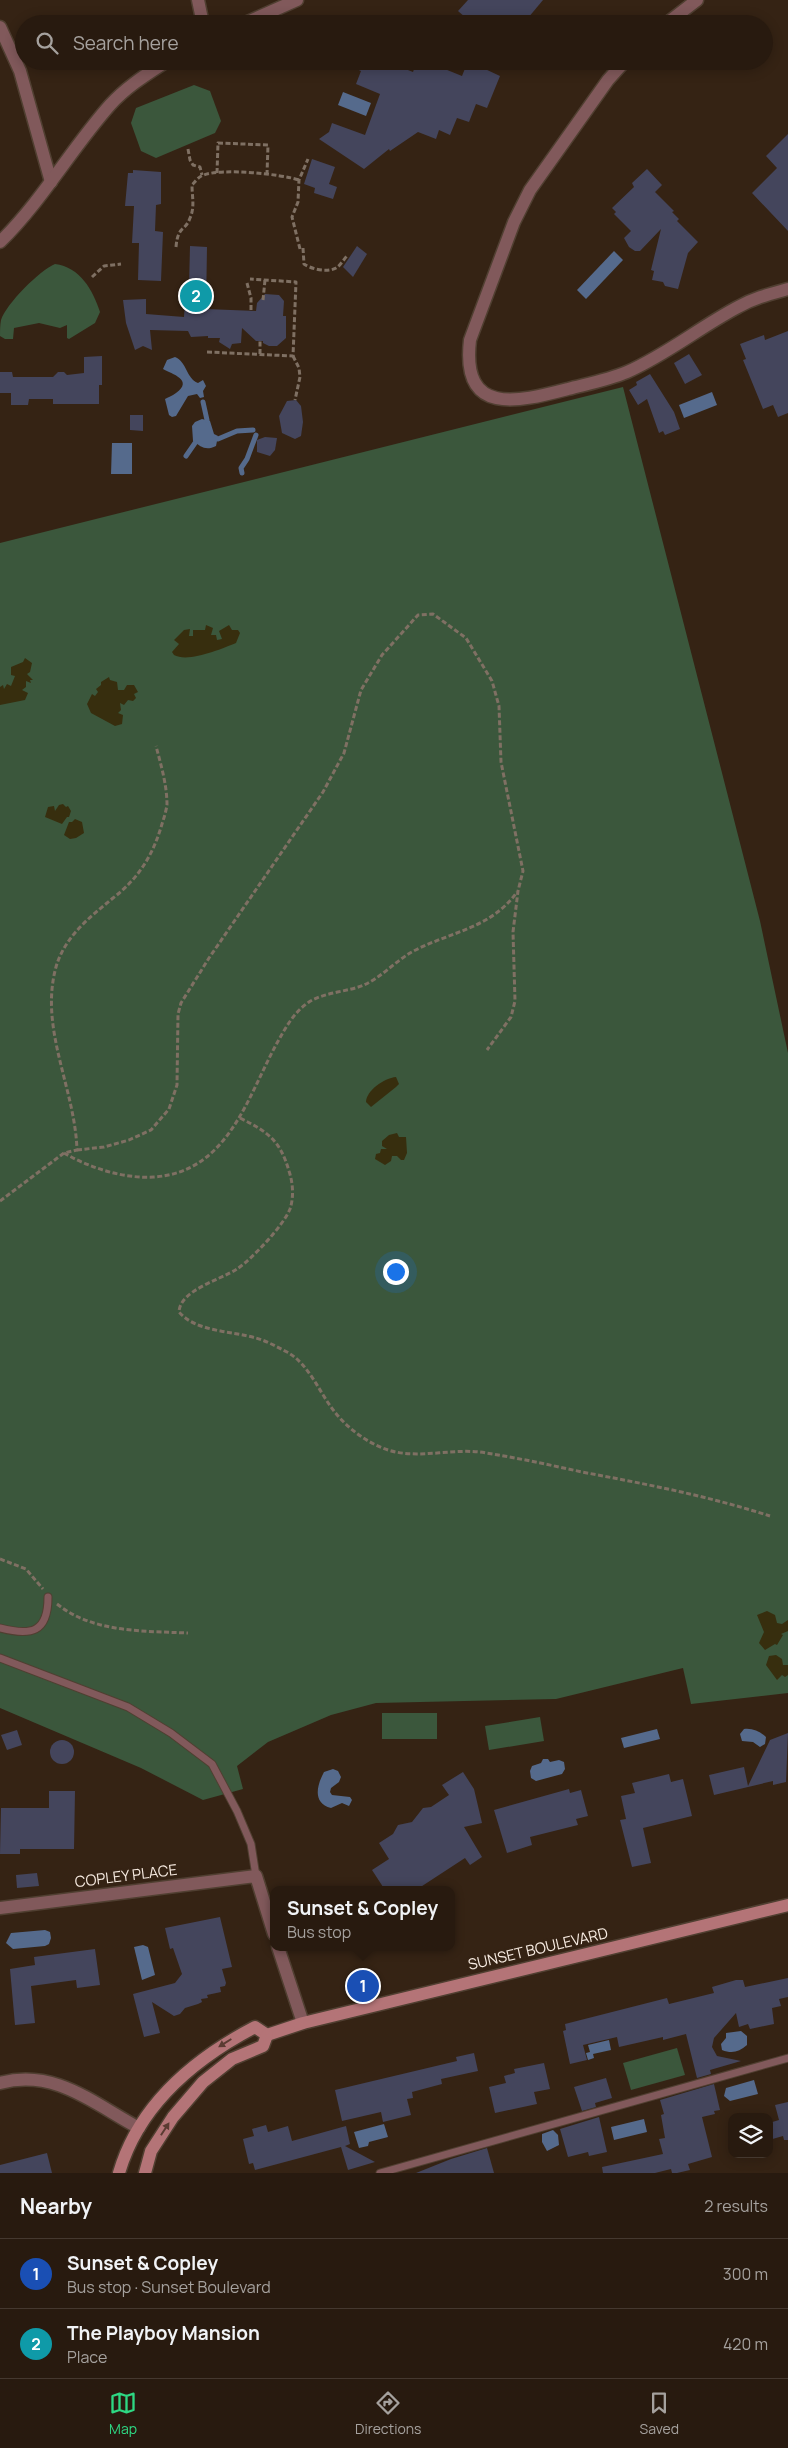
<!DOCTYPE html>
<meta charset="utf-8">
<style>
:root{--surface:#281a0f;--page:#302318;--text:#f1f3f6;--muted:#a5a19e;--line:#44382f;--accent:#2ed883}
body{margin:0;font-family:Manrope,sans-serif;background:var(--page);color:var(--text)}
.controls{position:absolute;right:15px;bottom:15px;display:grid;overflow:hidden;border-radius:10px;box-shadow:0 2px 12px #0003}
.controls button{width:45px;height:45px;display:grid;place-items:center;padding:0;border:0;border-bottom:1px solid var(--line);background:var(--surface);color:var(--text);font:25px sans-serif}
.you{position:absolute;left:395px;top:1271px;width:18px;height:18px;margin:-12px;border:4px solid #fff;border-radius:50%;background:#1a73e8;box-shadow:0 0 0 8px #1a73e833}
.badge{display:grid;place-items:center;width:32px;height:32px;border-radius:50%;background:var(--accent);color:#fff;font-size:16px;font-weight:700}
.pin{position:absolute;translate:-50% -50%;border:2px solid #fff;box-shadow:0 1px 5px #0006}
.popup{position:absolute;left:270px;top:1886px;width:185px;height:65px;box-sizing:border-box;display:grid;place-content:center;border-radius:10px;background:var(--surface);filter:drop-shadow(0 1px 4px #0005);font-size:16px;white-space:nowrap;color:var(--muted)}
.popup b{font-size:19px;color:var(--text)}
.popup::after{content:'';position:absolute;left:50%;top:100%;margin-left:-10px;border:10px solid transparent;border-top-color:var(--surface)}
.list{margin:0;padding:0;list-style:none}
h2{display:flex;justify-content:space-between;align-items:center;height:65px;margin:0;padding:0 20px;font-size:21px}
h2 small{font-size:16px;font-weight:400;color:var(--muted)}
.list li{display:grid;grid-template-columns:32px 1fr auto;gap:15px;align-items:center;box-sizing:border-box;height:70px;padding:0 20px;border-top:1px solid var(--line)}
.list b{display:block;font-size:19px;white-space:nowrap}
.list p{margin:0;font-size:16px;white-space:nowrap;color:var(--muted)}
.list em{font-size:16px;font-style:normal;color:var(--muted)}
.icon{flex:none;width:28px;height:28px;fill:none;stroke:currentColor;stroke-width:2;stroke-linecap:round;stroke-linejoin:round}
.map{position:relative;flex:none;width:788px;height:2173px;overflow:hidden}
.search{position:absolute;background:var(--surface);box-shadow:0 2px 12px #0003;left:15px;right:15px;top:15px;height:55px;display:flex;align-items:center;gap:12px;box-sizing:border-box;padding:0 18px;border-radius:28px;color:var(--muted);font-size:19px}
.sheet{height:205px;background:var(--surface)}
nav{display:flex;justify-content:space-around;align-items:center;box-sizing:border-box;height:70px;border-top:1px solid var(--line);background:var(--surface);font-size:14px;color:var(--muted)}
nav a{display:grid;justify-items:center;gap:2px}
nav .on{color:var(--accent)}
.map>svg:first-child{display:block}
</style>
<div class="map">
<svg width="788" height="2173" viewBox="0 0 788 2173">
<rect width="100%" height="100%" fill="#352314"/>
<!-- green -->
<g fill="#3b573c">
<path d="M 194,85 L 210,91 L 221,121 L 215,133 L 156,158 L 141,151 L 131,123 L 136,108 Z"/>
<path d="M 55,264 C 80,267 93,290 100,312 L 95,323 L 69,339 L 67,338 L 67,325 L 60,328 L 39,323 L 14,328 L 13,339 L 5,339 L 0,336 C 0,331 0,325 1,320 C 6,304 40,270 55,264 Z"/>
<path d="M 623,387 L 760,921 L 788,1053 L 788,1693 L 691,1704 L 683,1668 L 556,1699 L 376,1703 L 331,1715 L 268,1742 L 237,1766 L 243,1789 L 203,1800 L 141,1768 L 0,1708 L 0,543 Z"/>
<rect x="382" y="1713" width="55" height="26"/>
<path d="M 540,1717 L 544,1741 L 489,1750 L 485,1726 Z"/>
<path d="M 677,2048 L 685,2075 L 631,2090 L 623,2063 Z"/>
</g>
<!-- sand -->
<g fill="#372e0e">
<path d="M 206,625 L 213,628 L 211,635 L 216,635 L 217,640 L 222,639 L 219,631 L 229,625 L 232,630 L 238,630 L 240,633 L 236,643 C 221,649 188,663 174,655 L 172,652 L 179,644 L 174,640 L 184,630 L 190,629 L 189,636 L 193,636 L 193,630 L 205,630 Z"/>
<path d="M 25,658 L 32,663 L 30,672 L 27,674 L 33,680 L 30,680 L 31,683 L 26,681 L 26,687 L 22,690 L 28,693 L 25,700 L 0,705 L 0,687 L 3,685 L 4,689 L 7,684 L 11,686 L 15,676 L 11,675 L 11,667 L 23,662 Z"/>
<path d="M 109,677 L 110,680 L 117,682 L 118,690 L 124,690 L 127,685 L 134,685 L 138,692 L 134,694 L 136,698 L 133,701 L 128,700 L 124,705 L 120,703 L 121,710 L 118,713 L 123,715 L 122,724 L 115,726 L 91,713 L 87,704 L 92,694 L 95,696 L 98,692 L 96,689 L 101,685 L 101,682 Z"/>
<path d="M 63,804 L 66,807 L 68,806 L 71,811 L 69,817 L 67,817 L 62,824 L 45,817 L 48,807 L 54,806 L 55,811 L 59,805 Z"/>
<path d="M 75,819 L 82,822 L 84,833 L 76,838 L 70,839 L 64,835 L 69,822 L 72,822 Z"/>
<path d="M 396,1077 L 399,1084 L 396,1087 L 371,1107 L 366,1102 C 366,1091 384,1078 396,1077 Z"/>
<path d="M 397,1133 L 399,1137 L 406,1137 L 407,1153 L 404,1160 L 401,1160 L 397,1156 L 392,1156 L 391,1161 L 385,1165 L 375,1159 L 376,1154 L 380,1153 L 381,1149 L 387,1149 L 382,1146 L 382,1141 L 389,1135 Z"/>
<path d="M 767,1611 L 775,1615 L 777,1623 L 782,1624 L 788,1620 L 788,1631 L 781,1634 L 783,1635 L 777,1645 L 775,1644 L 765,1650 L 759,1643 L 764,1632 L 757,1615 Z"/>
<path d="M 776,1655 L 782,1659 L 783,1665 L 788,1665 L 788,1675 L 785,1677 L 782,1675 L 777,1680 L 766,1665 L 769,1656 Z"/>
</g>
<!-- water -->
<g fill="#556a8c">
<path d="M 343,92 L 371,103 L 366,116 L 338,105 Z"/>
<path d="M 614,251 L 623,260 L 586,299 L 577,290 Z"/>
<path d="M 175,357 C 187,362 186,378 198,383 L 203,380 L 206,386 L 203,391 L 204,397 L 200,398 L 197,394 L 188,396 L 176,416 L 172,417 L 169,415 L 165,399 C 168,397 172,396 176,393 C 194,380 172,374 163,369 L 167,360 Z"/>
<path d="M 712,392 L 717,405 L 684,418 L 679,405 Z"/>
<path d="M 202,419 L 210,421 L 214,434 L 218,436 L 216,446 C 206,451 201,447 193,441 L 192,426 L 195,422 Z"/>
<path d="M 112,443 L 132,443 L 132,474 L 111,474 Z"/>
<path d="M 657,1729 L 660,1739 L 624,1748 L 621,1738 Z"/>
<path d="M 744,1729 C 752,1728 760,1731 766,1737 L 765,1744 L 760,1747 L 753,1742 L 742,1741 L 740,1734 Z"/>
<path d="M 543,1759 L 548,1759 L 550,1762 L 559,1760 L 564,1762 L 565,1769 L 562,1774 L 536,1781 L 531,1778 L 530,1771 L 532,1766 L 541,1763 Z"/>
<path d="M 333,1769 L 338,1771 L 341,1777 L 339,1782 L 331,1788 L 330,1792 L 332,1795 L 350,1797 L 352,1800 L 349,1806 L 342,1803 L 331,1808 C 312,1803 317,1785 324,1772 Z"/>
<path d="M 45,1930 L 50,1932 L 51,1938 L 49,1944 L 45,1946 L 13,1949 L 6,1943 L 11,1933 Z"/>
<path d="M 143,1945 L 148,1947 L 155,1975 L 142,1980 L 134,1947 Z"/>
<path d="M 741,2031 L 747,2036 L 747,2045 C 739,2052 732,2054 722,2050 L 721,2044 L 726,2038 L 726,2033 Z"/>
<path d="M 609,2040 L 611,2050 L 593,2054 L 594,2058 L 588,2060 L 586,2053 L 590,2052 L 588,2045 Z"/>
<path d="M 754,2080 L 758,2094 L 730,2101 L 724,2096 L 726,2088 Z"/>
<path d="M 644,2119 L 647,2132 L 614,2140 L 611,2127 Z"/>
<path d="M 384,2124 L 388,2137 L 369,2142 L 368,2146 L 359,2148 L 354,2132 Z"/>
<path d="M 553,2130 L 558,2135 L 559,2145 L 547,2151 L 542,2142 L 542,2134 Z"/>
</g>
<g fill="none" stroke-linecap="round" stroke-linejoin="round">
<!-- stream -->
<g stroke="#556a8c" stroke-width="5">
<path d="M 203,402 L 207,420"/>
<path d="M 218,439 L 237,431 L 253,430"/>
<path d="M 186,456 L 195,443"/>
<path d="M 242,473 L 241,468 L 247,459 L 256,435"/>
</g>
</g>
<!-- building -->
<g fill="#44455c">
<path d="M 468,0 L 543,0 L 523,24 L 473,24 L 458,11 Z"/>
<path d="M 338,61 L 385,61 L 413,72 L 417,61 L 425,61 L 462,76 L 468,61 L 500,76 L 487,108 L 476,104 L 469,122 L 457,118 L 450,135 L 439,130 L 436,139 L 418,132 L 390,151 L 389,149 L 364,169 L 319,139 L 329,132 L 332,123 L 365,135 L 380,94 L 356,84 L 361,71 Z"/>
<path d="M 788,134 L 788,231 L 752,193 L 777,168 L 766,156 Z"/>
<path d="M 312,159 L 335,167 L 329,184 L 337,187 L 333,199 L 314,193 L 315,188 L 304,184 Z"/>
<path d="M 647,169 L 662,185 L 655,192 L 674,211 L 672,212 L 679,219 L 677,221 L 698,242 L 688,253 L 678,289 L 665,286 L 663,282 L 652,280 L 654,271 L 651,270 L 661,229 L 640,251 L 635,251 L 629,247 L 624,238 L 631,231 L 614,214 L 616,212 L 612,208 L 634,187 L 632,183 Z"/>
<path d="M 133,170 L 161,172 L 161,204 L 156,205 L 155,231 L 163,232 L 161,281 L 138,280 L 139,243 L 132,243 L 134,206 L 125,206 L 128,173 L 133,173 Z"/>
<path d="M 190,246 L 207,247 L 206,309 L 256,311 L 257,303 L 265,294 L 279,295 L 284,301 L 283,316 L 286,316 L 286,338 L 277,346 L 269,346 L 263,343 L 263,341 L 256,341 L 242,328 L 241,343 L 232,344 L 230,349 L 219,342 L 220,338 L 208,338 L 208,336 L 191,337 L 188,331 L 150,330 L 152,350 L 143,346 L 135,350 L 126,323 L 123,300 L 146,299 L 146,314 L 184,317 L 185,301 L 189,287 Z"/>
<path d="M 357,246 L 367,254 L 353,277 L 343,267 Z"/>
<path d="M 788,331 L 788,413 L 778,417 L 773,405 L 763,409 L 743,360 L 746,359 L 740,344 L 764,335 L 765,340 Z"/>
<path d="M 689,354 L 702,375 L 685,384 L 674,363 Z"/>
<path d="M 102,356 L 102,385 L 99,385 L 99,404 L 53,404 L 53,399 L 29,399 L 28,405 L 11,405 L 11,393 L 0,393 L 0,372 L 12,372 L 13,377 L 53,377 L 58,372 L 64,372 L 67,375 L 84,373 L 84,357 Z"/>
<path d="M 650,374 L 674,412 L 680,429 L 665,435 L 663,431 L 659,433 L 647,399 L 638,405 L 629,390 L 637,385 L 636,382 Z"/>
<path d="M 296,400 L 301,406 L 303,422 L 301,436 L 295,439 L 282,433 L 279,416 L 287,401 Z"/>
<path d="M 130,415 L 143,415 L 143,431 L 130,430 Z"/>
<path d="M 265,437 L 277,438 L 275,450 L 270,456 L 257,452 L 257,440 Z"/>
<path d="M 17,1730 L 22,1745 L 7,1750 L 1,1735 Z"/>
<path d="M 788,1733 L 786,1782 L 773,1785 L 773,1781 L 714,1795 L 709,1775 L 744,1767 L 748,1786 L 770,1740 Z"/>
<circle cx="62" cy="1752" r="12"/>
<path d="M 463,1772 L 474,1789 L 482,1823 L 464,1827 L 482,1857 L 470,1865 L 465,1858 L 416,1890 L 385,1890 L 372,1870 L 389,1859 L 379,1843 L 393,1834 L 398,1825 L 412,1822 L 423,1808 L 431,1807 L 449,1795 L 442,1785 Z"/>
<path d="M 669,1774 L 671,1782 L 683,1779 L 692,1816 L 643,1828 L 651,1863 L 632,1867 L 620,1820 L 626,1819 L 621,1796 L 635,1793 L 632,1783 Z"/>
<path d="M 569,1789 L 570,1793 L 581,1790 L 588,1816 L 576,1819 L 578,1825 L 530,1837 L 532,1845 L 507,1853 L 494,1810 Z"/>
<path d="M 49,1791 L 75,1791 L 74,1849 L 20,1849 L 20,1854 L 0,1854 L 1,1808 L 49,1808 Z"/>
<path d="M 37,1873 L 39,1886 L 17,1888 L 16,1875 Z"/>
<path d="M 220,1917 L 232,1967 L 222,1969 L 226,1983 L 225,1986 L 220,1987 L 221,1992 L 207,1995 L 208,1998 L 201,1999 L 202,2002 L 198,2004 L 185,2008 L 180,2014 L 174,2016 L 152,2002 L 160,2033 L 144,2037 L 133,1994 L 175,1983 L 182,1974 L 173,1948 L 170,1949 L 165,1928 Z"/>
<path d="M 95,1949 L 100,1985 L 77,1988 L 76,1980 L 31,1986 L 35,2023 L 15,2025 L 10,1969 L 35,1965 L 34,1957 Z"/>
<path d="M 788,1978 L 788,1997 L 779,1999 L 781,2006 L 772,2008 L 774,2024 L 750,2029 L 748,2024 L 739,2027 L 736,2013 L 714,2038 L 712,2047 L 717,2056 L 741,2061 L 710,2070 L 711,2074 L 697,2078 L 686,2034 L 663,2040 L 663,2037 L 619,2047 L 617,2037 L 583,2045 L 587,2060 L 570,2064 L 563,2031 L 566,2030 L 565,2024 L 667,1998 L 669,2004 L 714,1993 L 712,1987 L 736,1980 L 743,1980 L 745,1987 Z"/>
<path d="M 474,2053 L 478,2071 L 441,2079 L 442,2084 L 412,2092 L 413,2098 L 407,2099 L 411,2115 L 383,2122 L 381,2112 L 342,2121 L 335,2090 L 457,2061 L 456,2057 Z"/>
<path d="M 544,2063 L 550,2089 L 534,2092 L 537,2104 L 495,2113 L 489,2087 L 506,2083 L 504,2076 L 515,2073 L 514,2069 Z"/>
<path d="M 606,2078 L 612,2098 L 595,2103 L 596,2107 L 582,2111 L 574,2087 Z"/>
<path d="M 714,2084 L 720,2110 L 714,2111 L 715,2114 L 702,2117 L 712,2157 L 688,2164 L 690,2170 L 677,2173 L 672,2173 L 671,2169 L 655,2173 L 603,2173 L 602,2167 L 663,2154 L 659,2139 L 665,2138 L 661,2115 L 664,2114 L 660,2100 Z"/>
<path d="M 788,2102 L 788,2140 L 784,2140 L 783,2136 L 769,2140 L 769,2123 L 779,2120 L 775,2105 Z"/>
<path d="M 599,2117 L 607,2152 L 589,2156 L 588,2152 L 568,2157 L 560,2129 Z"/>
<path d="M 266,2125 L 268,2132 L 288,2126 L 292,2141 L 346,2126 L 350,2144 L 345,2146 L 375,2162 L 348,2170 L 341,2147 L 255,2170 L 253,2163 L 249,2164 L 243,2139 L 254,2136 L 252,2129 Z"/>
<path d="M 487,2148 L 494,2173 L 416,2173 L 451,2159 Z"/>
<path d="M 47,2153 L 52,2173 L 0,2173 L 0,2165 Z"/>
</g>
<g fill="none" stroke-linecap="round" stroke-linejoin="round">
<defs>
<g id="service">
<path d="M 0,1628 C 31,1636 48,1633 48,1597"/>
<path d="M 0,1658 L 128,1707 L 171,1733 L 212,1764 L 237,1811 L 251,1844 L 256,1876"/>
<path d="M 380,2173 L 788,2058"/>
</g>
<g id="minor">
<path d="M 198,0 L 203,24"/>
<path d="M 243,24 L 297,0"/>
<path d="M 666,24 L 697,0"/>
<path d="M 0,27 L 20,71 L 51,182"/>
<path d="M 625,61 L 608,80 L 530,190 L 514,222 L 470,340 C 461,417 518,402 568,389 C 587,384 608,380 627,372 C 666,355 700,327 738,307 C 754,298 770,294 788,289"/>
<path d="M 0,242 C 42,201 71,149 110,105 C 126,87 147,74 167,61"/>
<path d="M 0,1908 L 256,1876 L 274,1934"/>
<path d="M 278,1947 L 303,2023"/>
<path d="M 0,2083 C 55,2068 94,2104 139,2128"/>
</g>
<g id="secondary">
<path d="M 119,2173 C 139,2104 194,2059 255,2027 L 267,2035 L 303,2023 L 788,1905"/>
<path d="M 145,2173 L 151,2151 L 173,2117 L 203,2082 L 232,2059 L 263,2046 L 267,2035"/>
</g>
</defs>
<!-- service casing -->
<use href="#service" stroke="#503f31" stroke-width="9"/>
<!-- minor casing -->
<use href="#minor" stroke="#503f31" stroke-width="15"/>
<!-- secondary casing -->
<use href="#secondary" stroke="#503f31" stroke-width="15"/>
<!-- path -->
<g stroke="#7f7063" stroke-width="3" stroke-dasharray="5 2.5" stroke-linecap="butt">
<path d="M 188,149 L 190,160 L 193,165 L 200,167 L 202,175"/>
<path d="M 217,173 L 218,143 L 268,145 L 267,174"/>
<path d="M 176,247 C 178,225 185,232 190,218 C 195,207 192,197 192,185 C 195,182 199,176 204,175 C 222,168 281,174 299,180"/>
<path d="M 303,248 L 304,264 C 311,269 327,273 336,268 C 340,266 344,259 347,256"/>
<path d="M 300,249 L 292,217 L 298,202 L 299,180 L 308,159"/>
<path d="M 92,277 L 104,266 L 121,264"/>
<path d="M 247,283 L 251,298 L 251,311"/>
<path d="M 263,300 L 265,280"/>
<path d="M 207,352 L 293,356 L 296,282 L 250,279"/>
<path d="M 260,354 L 260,341"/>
<path d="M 293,356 L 299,368 L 300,377 L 295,400"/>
<path d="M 240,1118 C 268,1132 280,1140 289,1171 C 293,1183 294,1197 290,1209 C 283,1226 253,1258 237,1269 C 220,1280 180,1290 179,1312 C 196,1332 232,1331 256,1338 C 267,1341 277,1347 287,1352 C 309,1364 319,1392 334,1411 C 347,1428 367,1443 388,1450 C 420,1460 454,1447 486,1453 C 518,1458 550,1465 582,1472 C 646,1484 708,1496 770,1516"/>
<path d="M 77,1150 L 104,1147 L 129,1140 L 151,1130 L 169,1109 L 177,1085 L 178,1014 L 181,1003 L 209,958 L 323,792 L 344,753 L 361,690 L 382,655 L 418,615 L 433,614 L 466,638 L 492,681 L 499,706 L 501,762 L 523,871 L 518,891 L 513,932 L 515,1001 L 511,1017 L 487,1050"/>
<path d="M 64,1153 C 90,1168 124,1179 154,1177 C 228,1172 247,1098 277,1043 C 286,1027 294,1012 309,1002 C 325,992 347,992 364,985 C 380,978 395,962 410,953 C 447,932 490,930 517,892"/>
<path d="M 0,1201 L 64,1153 L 77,1150 C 75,1088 39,1029 56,967 C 65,936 90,917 113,898 C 139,878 153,855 162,824 C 164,818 166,811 167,805 C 167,785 161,765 156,746"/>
<path d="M 0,1559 L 26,1569 L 43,1589"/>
<path d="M 57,1604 C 93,1633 144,1631 188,1633"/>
</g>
<!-- service -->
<use href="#service" stroke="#81595b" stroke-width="7"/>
<!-- minor -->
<use href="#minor" stroke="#81595b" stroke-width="12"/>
<!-- secondary -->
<use href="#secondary" stroke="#b47477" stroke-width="12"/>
</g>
<!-- one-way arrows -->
<defs><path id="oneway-solid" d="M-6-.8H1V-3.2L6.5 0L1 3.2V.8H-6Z" transform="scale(1.25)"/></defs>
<g fill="#5b3b32">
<use href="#oneway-solid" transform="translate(225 2043) rotate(148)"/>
<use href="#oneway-solid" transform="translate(165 2129) rotate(-57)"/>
</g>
<g text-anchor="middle" stroke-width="4.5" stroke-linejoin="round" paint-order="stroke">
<!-- street labels -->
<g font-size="15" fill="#f7ebe1" stroke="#352314">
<text transform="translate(126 1876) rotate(-7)" y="5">COPLEY PLACE</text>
<text transform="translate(538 1949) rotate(-13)" y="5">SUNSET BOULEVARD</text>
</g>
</g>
</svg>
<div class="controls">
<button><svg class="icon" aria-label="layers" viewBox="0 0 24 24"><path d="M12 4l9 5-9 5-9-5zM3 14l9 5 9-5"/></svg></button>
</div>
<div class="you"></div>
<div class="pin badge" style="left:363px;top:1986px;background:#1a4fb4">1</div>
<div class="popup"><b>Sunset &amp; Copley</b>Bus stop</div>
<div class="pin badge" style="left:196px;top:296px;background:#0f9aa8">2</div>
<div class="search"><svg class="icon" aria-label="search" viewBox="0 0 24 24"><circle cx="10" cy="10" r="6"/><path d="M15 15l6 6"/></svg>Search here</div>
</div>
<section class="sheet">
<h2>Nearby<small>2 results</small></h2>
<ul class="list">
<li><span class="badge" style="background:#1a4fb4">1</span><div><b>Sunset &amp; Copley</b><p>Bus stop · Sunset Boulevard</p></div><em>300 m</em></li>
<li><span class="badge" style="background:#0f9aa8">2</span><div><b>The Playboy Mansion</b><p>Place</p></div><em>420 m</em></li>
</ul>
</section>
<nav>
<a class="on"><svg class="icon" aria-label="map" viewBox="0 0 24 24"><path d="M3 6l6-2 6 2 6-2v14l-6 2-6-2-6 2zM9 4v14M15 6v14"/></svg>Map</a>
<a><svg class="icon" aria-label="directions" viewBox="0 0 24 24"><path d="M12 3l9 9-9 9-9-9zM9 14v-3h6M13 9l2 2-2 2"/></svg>Directions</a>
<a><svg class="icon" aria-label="saved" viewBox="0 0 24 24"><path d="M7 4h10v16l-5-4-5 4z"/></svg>Saved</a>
</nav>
